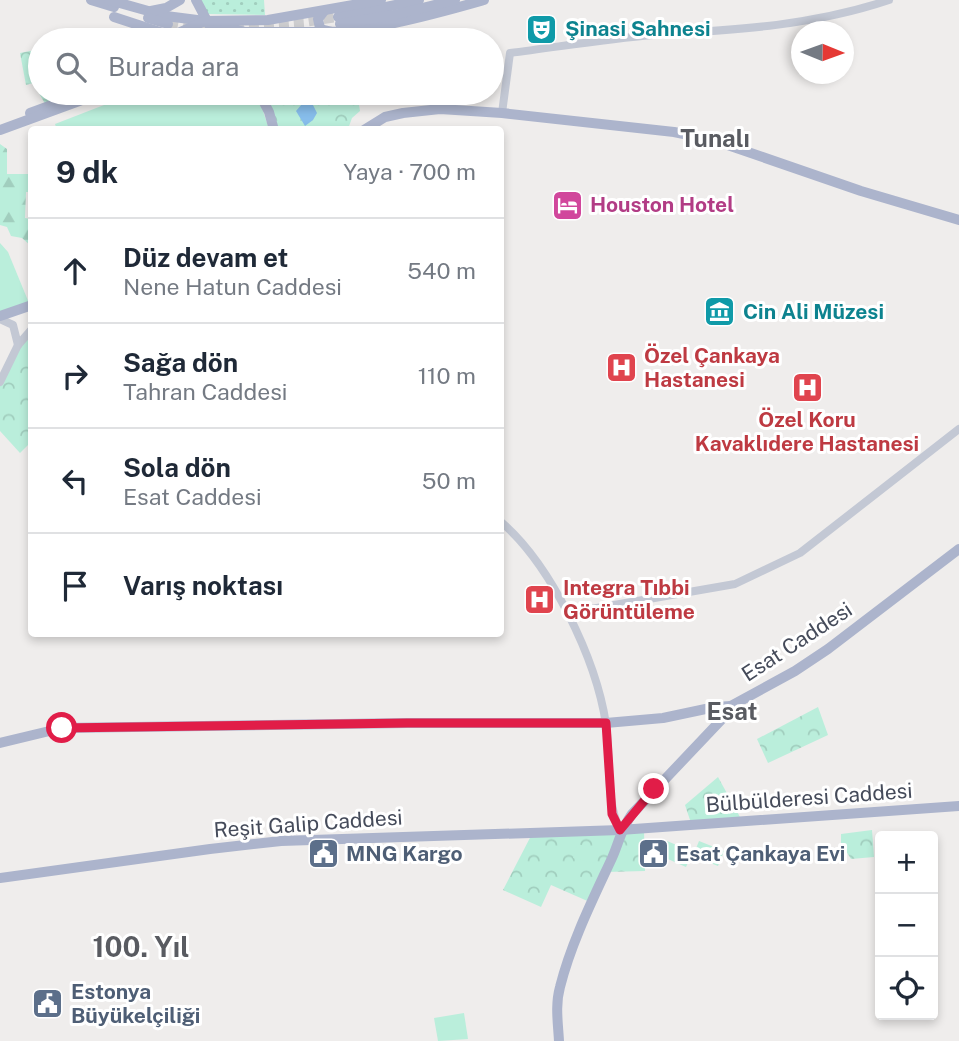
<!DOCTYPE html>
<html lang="tr">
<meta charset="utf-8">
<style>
:root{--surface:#fff;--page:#f6f6f7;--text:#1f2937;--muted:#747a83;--line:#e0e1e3}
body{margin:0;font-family:"Public Sans",sans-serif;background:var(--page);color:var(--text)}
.controls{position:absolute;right:21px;bottom:21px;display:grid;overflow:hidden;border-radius:7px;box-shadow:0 4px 10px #0003}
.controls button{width:63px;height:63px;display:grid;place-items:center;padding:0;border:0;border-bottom:2px solid var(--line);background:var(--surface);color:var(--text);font:35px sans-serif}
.compass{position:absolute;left:791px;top:21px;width:63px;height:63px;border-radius:50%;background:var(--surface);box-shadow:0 4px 10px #0003;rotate:91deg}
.stop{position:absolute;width:21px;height:21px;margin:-16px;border:5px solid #e11d48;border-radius:50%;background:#fff}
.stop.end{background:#e11d48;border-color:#fff;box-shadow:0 2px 7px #0008}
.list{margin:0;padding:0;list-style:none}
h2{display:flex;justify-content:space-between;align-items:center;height:91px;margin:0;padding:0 28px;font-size:30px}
h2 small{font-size:23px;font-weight:400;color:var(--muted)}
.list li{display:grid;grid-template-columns:46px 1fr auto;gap:21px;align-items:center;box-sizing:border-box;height:105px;padding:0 28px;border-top:2px solid var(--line)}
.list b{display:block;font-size:26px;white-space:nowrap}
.list p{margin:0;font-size:23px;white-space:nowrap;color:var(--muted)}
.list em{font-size:23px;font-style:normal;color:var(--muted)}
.icon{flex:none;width:38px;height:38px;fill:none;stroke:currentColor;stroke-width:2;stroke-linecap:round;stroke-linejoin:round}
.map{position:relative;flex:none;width:959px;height:1041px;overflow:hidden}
.search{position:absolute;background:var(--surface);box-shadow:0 4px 10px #0003;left:28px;top:28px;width:476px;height:77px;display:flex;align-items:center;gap:18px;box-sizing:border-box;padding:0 24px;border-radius:38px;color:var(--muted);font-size:26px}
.panel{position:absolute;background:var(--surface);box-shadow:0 4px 10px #0003;left:28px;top:126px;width:476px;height:511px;border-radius:7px}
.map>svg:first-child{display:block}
</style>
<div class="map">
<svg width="959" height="1041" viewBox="0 0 959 1041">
<defs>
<pattern id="grass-dots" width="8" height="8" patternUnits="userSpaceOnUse" patternTransform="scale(1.75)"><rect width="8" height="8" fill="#baeedb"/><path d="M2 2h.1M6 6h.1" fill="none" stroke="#a1cebe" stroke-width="1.8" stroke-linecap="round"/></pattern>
<pattern id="forest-firs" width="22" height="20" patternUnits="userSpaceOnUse" patternTransform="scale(1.75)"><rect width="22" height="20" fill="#baeedb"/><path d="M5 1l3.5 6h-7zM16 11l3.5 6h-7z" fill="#a1cebe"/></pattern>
<pattern id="park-crowns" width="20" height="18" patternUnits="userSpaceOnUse" patternTransform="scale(1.75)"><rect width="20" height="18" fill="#baeedb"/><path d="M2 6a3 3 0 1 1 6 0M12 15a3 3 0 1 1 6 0" fill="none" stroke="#a1cebe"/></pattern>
</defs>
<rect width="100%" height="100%" fill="#efedec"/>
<!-- grass -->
<path fill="url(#grass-dots)" d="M 201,0 L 264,0 L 265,15 L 207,14 Z"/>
<!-- forest -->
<path fill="url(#forest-firs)" d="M 0,144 L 7,149 L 7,174 L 31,174 L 31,192 L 26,192 L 25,218 L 31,219 L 31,246 L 22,238 L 11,236 L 7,227 L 0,225 Z"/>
<!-- park -->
<g fill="url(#park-crowns)">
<path d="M 347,31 L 348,40 L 239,40 L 245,32 Z"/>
<path d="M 40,49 L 40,93 L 85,93 L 47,107 L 33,83 L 26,85 L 20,53 Z"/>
<path d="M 259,93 L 357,93 L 360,111 L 352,118 L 348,129 L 274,129 Z"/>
<path d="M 31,329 L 32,430 L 28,445 L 20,453 L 0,431 L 0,382 Z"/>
<path d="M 818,707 L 828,735 L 768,763 L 757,739 Z"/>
<path d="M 718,777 L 740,817 L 691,823 L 685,805 Z"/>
<path d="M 644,829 L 645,871 L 606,872 L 592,903 L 551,885 L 541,907 L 503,890 L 533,832 Z"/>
<path d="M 872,830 L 874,857 L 851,859 L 841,843 L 841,834 Z"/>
</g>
<!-- garden -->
<g fill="#baeedb">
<path d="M 135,93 L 252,93 L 262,108 L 269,129 L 57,130 L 55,124 Z"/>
<path d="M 0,243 L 8,252 L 29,303 L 0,313 Z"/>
<path d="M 667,841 L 693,852 L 686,867 L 661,856 Z"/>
<path d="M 699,841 L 724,851 L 718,866 L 693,856 Z"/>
<path d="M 577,844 L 598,849 L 595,863 L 573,858 Z"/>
<path d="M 464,1013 L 468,1039 L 438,1041 L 434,1018 Z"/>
</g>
<!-- water -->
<path fill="#87bdeb" d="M 302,93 L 314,93 L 311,101 L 317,113 L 313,120 L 305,126 L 296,111 L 302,104 Z"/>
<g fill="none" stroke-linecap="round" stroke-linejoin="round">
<!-- major-tunnel -->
<g stroke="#cdcdcf" stroke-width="10" stroke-dasharray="10 5" stroke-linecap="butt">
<path d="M 168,24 L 198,30 L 219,29"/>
<path d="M 234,28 L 304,22 L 338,17"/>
<path d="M 235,40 L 262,35"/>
</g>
<!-- minor -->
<g stroke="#c3c8d4" stroke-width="8">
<path d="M 502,113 L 510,53 C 558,47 605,39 653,35 C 734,30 812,26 889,0"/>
<path d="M 0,319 L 13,325 L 18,345"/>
<path d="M 0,382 L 18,345 L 32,329"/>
<path d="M 500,521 C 551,564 596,659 606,724 C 611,758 605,800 620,830"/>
<path d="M 568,613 L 735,584 L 800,553 L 959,429"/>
</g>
<!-- major -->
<g stroke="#acb4cc" stroke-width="10">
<path d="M 91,0 L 114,7"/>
<path d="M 109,0 L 166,16 L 205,21 L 245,32 L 330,32"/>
<path d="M 196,0 L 217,40"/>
<path d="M 151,11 L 166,8 L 180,0"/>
<path d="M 324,11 L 318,19 L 320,28 C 339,42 456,8 484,0"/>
<path d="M 114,17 L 166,34 L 171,40"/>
<path d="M 338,17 L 419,0"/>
<path d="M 148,18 L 168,24"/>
<path d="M 340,24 L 394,15 L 455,0"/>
<path d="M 169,37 L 205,21 L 268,20 L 381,0"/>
<path d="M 259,93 L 269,112 L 274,130"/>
<path d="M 30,113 L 82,94"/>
<path d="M 0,130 L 101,93"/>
<path d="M 364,130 L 385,117 L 403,113 L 440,109 L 502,113 L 674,132 L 713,140 L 861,191 L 959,220"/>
<path d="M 0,316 L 32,305"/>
<path d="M 0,743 L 62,728 L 407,723 L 606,723 L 663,718 L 715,707 L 731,706"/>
<path d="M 0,878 L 210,849 L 281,841 L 620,830 L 959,806"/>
<path d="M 559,1041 C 558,1023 555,1005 560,987 C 571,943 593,899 612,858 C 620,840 620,831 632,814 L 722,719 L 731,706 L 795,671 L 828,649 L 959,549"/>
</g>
</g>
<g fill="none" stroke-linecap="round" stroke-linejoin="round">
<!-- route -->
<path stroke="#e11d48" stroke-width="9" d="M 62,728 L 407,723 L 606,723 L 612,814 L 620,830 L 654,789"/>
</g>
<!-- icons -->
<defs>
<symbol id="theatre-square" viewBox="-11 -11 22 22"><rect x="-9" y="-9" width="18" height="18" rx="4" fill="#0f9aa8" stroke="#fff"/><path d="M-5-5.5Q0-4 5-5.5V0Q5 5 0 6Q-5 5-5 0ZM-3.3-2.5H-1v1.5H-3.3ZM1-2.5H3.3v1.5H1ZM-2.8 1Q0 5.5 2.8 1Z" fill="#fff"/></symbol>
<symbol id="hotel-square" viewBox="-11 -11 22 22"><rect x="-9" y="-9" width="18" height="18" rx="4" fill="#d1479c" stroke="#fff"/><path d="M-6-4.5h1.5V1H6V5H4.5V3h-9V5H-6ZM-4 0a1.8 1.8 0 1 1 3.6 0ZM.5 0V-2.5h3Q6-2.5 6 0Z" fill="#fff"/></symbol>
<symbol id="museum-square" viewBox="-11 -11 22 22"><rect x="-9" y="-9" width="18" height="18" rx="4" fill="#0f9aa8" stroke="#fff"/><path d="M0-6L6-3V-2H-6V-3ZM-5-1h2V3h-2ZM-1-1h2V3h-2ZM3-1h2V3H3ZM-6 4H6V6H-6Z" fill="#fff"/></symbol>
<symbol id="hospital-square" viewBox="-11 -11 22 22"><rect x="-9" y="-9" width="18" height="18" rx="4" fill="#e0444e" stroke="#fff"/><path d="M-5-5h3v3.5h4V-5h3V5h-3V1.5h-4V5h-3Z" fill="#fff"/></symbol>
<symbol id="civic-square" viewBox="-11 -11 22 22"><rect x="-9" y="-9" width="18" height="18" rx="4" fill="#5c6f8a" stroke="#fff"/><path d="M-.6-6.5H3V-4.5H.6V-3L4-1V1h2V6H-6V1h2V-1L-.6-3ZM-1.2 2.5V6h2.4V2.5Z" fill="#fff"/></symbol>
</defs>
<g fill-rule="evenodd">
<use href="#theatre-square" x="524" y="12" width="35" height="35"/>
<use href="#hotel-square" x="550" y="188" width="35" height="35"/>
<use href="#museum-square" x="702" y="294" width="35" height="35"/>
<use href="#hospital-square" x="604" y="350" width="35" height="35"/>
<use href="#hospital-square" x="790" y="370" width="35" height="35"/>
<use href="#hospital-square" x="522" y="582" width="35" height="35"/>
<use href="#civic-square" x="306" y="836" width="35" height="35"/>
<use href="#civic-square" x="636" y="836" width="35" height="35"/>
<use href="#civic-square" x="30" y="986" width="35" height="35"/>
</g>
<g text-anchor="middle" stroke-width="6" stroke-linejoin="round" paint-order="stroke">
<!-- culture labels -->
<g font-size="21" font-weight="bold" fill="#0d838f" stroke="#fff" text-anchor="start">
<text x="565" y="36">Şinasi Sahnesi</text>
<text x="743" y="319">Cin Ali Müzesi</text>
</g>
<!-- hotel labels -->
<g font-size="21" font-weight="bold" fill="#b23c85" stroke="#fff" text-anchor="start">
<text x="590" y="212">Houston Hotel</text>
</g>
<!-- health labels -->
<g font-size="21" font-weight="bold" fill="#be3a42" stroke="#fff" text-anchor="start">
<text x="644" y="363">Özel Çankaya<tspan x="644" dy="24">Hastanesi</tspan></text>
<text x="807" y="427" text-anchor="middle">Özel Koru<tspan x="807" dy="24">Kavaklıdere Hastanesi</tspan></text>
<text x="563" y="595">Integra Tıbbi<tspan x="563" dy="24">Görüntüleme</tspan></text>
</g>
<!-- street labels -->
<g font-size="21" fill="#454b5a" stroke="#fff">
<text transform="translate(797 642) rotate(-33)" y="7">Esat Caddesi</text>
<text transform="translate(809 798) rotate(-4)" y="7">Bülbülderesi Caddesi</text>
<text transform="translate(308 824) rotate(-4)" y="7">Reşit Galip Caddesi</text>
</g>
<!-- service labels -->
<g font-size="21" font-weight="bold" fill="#4e5e75" stroke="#fff" text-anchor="start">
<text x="346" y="861">MNG Kargo</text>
<text x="676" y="861">Esat Çankaya Evi</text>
<text x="71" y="999">Estonya<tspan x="71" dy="24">Büyükelçiliği</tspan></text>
</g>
<!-- quarter labels -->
<g font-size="24" font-weight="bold" fill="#595b61" stroke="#fff">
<text x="715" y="147">Tunalı</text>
<text x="732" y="720">Esat</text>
</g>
<!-- district labels -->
<g font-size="28" font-weight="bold" fill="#595b61" stroke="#fff">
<text x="141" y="957">100. Yıl</text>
</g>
</g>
</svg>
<div class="controls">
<button>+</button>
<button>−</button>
<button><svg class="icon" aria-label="locate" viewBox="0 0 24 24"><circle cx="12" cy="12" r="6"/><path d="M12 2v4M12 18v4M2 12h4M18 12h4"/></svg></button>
</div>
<svg class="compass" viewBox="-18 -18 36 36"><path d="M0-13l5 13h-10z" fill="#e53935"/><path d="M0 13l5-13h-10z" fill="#747a83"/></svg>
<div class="stop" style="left:62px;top:728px"></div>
<div class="stop end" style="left:654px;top:789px"></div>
<div class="search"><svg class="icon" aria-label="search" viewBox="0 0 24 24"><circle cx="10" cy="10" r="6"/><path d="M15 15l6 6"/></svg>Burada ara</div>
<section class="panel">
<h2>9 dk<small>Yaya · 700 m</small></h2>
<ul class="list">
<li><svg class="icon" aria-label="ahead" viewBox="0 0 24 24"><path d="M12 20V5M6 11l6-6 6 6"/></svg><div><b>Düz devam et</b><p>Nene Hatun Caddesi</p></div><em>540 m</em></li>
<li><svg class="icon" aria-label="right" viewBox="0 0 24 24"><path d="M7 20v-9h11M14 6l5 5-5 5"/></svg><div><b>Sağa dön</b><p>Tahran Caddesi</p></div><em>110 m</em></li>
<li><svg class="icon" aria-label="left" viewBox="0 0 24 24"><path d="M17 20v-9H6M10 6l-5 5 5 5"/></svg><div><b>Sola dön</b><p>Esat Caddesi</p></div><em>50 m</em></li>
<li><svg class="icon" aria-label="arrive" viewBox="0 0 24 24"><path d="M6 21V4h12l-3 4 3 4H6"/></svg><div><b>Varış noktası</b></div></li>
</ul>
</section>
</div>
